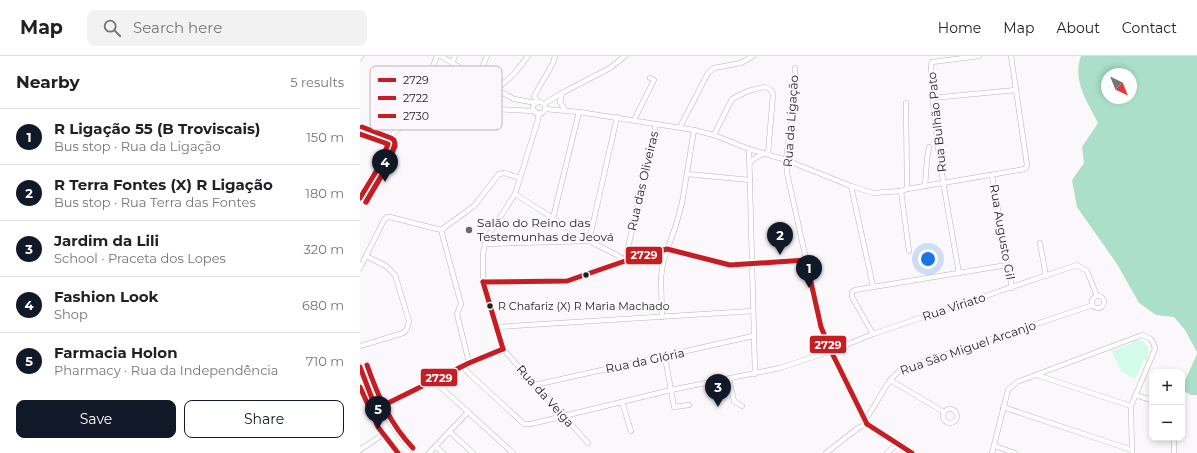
<!DOCTYPE html>
<meta charset="utf-8">
<style>
:root{--surface:#fff;--page:#f2f2f2;--text:#202124;--muted:#757577;--line:#e0e0e0;--accent:#111827}
body{margin:0;font-family:Montserrat,sans-serif;background:var(--page);color:var(--text)}
.controls{position:absolute;right:12px;bottom:12px;display:grid;overflow:hidden;border-radius:8px;box-shadow:0 2px 6px #0003}
.controls button{width:36px;height:36px;display:grid;place-items:center;padding:0;border:0;border-bottom:1px solid var(--line);background:var(--surface);color:var(--text);font:20px sans-serif}
.compass{position:absolute;left:741px;top:12px;width:36px;height:36px;border-radius:50%;background:var(--surface);box-shadow:0 2px 6px #0003;rotate:137deg}
.you{position:absolute;left:568px;top:203px;width:14px;height:14px;margin:-10px;border:3px solid #fff;border-radius:50%;background:#1a73e8;box-shadow:0 0 0 6px #1a73e833}
.badge{display:grid;place-items:center;width:26px;height:26px;border-radius:50%;background:var(--accent);color:#fff;font-size:13px;font-weight:700}
.pin{position:absolute;translate:-50% -33px;filter:drop-shadow(0 1px 2px #0008)}
.pin::after{content:'';position:absolute;top:21px;width:14px;height:12px;background:inherit;clip-path:polygon(0 0,100% 0,50% 100%)}
.list{margin:0;padding:0;list-style:none}
h2{display:flex;justify-content:space-between;align-items:center;height:52px;margin:0;padding:0 16px;font-size:17px}
h2 small{font-size:13px;font-weight:400;color:var(--muted)}
.list li{display:grid;grid-template-columns:26px 1fr auto;gap:12px;align-items:center;box-sizing:border-box;height:56px;padding:0 16px;border-top:1px solid var(--line)}
.list b{display:block;font-size:15px;white-space:nowrap}
.list p{margin:0;font-size:13px;white-space:nowrap;color:var(--muted)}
.list em{font-size:13px;font-style:normal;color:var(--muted)}
.actions{display:flex;gap:8px;padding:12px 16px}
.actions a{flex:1;padding:9px 0;border:1px solid var(--accent);border-radius:8px;text-align:center;font-size:14px;color:var(--accent)}
.actions .main{background:var(--accent);color:#fff}
.icon{flex:none;width:22px;height:22px;fill:none;stroke:currentColor;stroke-width:2;stroke-linecap:round;stroke-linejoin:round}
.map{position:relative;flex:none;width:837px;height:397px;overflow:hidden}
header{display:flex;align-items:center;gap:24px;box-sizing:border-box;height:56px;padding:0 20px;background:var(--surface);border-bottom:1px solid var(--line)}
header strong{font-size:19px}
nav{display:flex;gap:22px;margin-inline-start:auto;font-size:14px}
.search{width:280px;height:36px;background:var(--page);display:flex;align-items:center;gap:10px;box-sizing:border-box;padding:0 14px;border-radius:8px;color:var(--muted);font-size:15px}
main{display:flex}
aside{flex:1;background:var(--surface)}
.map>svg:first-child{display:block}
</style>
<header>
<strong>Map</strong>
<div class="search"><svg class="icon" aria-label="search" viewBox="0 0 24 24"><circle cx="10" cy="10" r="6"/><path d="M15 15l6 6"/></svg>Search here</div>
<nav><a>Home</a><a>Map</a><a>About</a><a>Contact</a></nav>
</header>
<main>
<aside>
<h2>Nearby<small>5 results</small></h2>
<ul class="list">
<li><span class="badge">1</span><div><b>R Ligação 55 (B Troviscais)</b><p>Bus stop · Rua da Ligação</p></div><em>150 m</em></li>
<li><span class="badge">2</span><div><b>R Terra Fontes (X) R Ligação</b><p>Bus stop · Rua Terra das Fontes</p></div><em>180 m</em></li>
<li><span class="badge">3</span><div><b>Jardim da Lili</b><p>School · Praceta dos Lopes</p></div><em>320 m</em></li>
<li><span class="badge">4</span><div><b>Fashion Look</b><p>Shop</p></div><em>680 m</em></li>
<li><span class="badge">5</span><div><b>Farmacia Holon</b><p>Pharmacy · Rua da Independência</p></div><em>710 m</em></li>
</ul>
<div class="actions"><a class="main">Save</a><a>Share</a></div>
</aside>
<div class="map">
<svg width="837" height="397" viewBox="0 0 837 397">
<rect width="100%" height="100%" fill="#fbf8fb"/>
<!-- green -->
<path fill="#d3fbe9" d="M 778,284 L 783,285 L 789,293 L 787,303 L 784,304 L 775,323 L 761,315 L 751,294 L 754,294 L 772,287 L 773,285 Z"/>
<!-- forest -->
<g fill="#abdfca" fill-rule="evenodd">
<path d="M 721,0 L 837,0 L 837,296 L 825,274 L 814,261 L 796,259 L 779,247 L 757,208 L 717,151 L 712,124 L 724,107 L 722,91 L 738,67 C 727,45 712,25 721,0 ZM 747,18 L 771,18 L 771,42 L 747,42 Z"/>
<path d="M 837,298 L 837,339 L 831,339 L 822,334 L 822,331 Z"/>
</g>
<g fill="none" stroke-linecap="round" stroke-linejoin="round">
<defs>
<g id="minor">
<path d="M 81,0 L 130,30 L 154,43 L 176,47"/>
<path d="M 0,2 L 1,0"/>
<path d="M 92,7 L 95,0"/>
<path d="M 435,12 L 433,50 L 426,104 L 427,117 L 461,271 L 471,295 L 507,368"/>
<path d="M 117,23 L 127,0"/>
<path d="M 136,34 L 154,18 L 168,0"/>
<path d="M 202,37 L 200,46 L 205,54"/>
<path d="M 572,42 L 656,34"/>
<path d="M 178,46 L 174,40 L 193,7 L 195,0"/>
<circle cx="179" cy="52" r="6"/>
<path d="M 546,47 L 547,133"/>
<path d="M 184,48 L 202,37 L 250,12 L 265,0"/>
<path d="M 185,53 L 219,56 L 334,74 L 354,79 L 389,93 L 426,104 L 491,130 L 513,137 L 541,135 L 547,133 L 665,113 L 667,109 L 651,0"/>
<path d="M 55,57 L 113,52 L 175,55"/>
<path d="M 179,57 L 178,64 L 155,138 L 126,183 L 123,198 L 123,226 L 143,293 L 228,387"/>
<path d="M 274,64 L 294,24 L 290,22"/>
<path d="M 320,71 L 348,17 L 354,12 L 381,7 L 393,0"/>
<path d="M 0,78 L 28,88"/>
<path d="M 354,79 L 372,43 L 388,35 L 404,31 L 410,33 L 413,38 L 408,98"/>
<path d="M 389,93 L 395,318"/>
<path d="M 390,107 L 395,102 L 405,97"/>
<path d="M 327,118 L 390,124"/>
<path d="M 632,120 L 652,232"/>
<path d="M 491,130 L 513,230"/>
<path d="M 565,130 L 567,104 L 569,91"/>
<path d="M 541,135 L 549,195"/>
<path d="M 155,138 L 229,185 L 257,199 L 265,205 L 296,68"/>
<path d="M 0,142 L 20,109 L 28,88 L 34,77 L 55,57 L 77,0"/>
<path d="M 193,162 L 219,56"/>
<path d="M 81,174 L 101,248 L 97,258 L 109,307"/>
<path d="M 229,185 L 257,61"/>
<path d="M 680,187 L 686,220"/>
<path d="M 125,188 L 229,185"/>
<path d="M 0,212 L 24,164 L 27,161 L 30,161 L 81,174 L 114,150 L 139,118 L 144,117 L 160,122"/>
<path d="M 599,217 C 587,148 573,79 571,9 L 572,6 L 619,0"/>
<path d="M 123,226 L 207,225 L 265,205 L 307,193 L 370,209 L 446,204"/>
<circle cx="738" cy="246" r="6"/>
<path d="M 302,261 L 301,222 L 303,206 L 316,169 L 322,147 L 334,74"/>
<path d="M 137,271 L 393,255"/>
<path d="M 513,278 L 492,241 L 492,236 L 495,234 L 647,209"/>
<path d="M 0,290 L 43,277 L 47,273 L 49,265 L 35,219 L 26,210 L 6,200"/>
<path d="M 305,301 L 314,351 L 329,349"/>
<path d="M 102,311 L 164,368 L 171,368 L 311,334 L 420,312 L 471,295 L 513,278 L 717,209 L 727,215 L 737,240"/>
<path d="M 677,319 L 771,350"/>
<path d="M 369,323 L 374,345 L 382,350"/>
<path d="M 530,324 L 584,356"/>
<path d="M 74,325 L 153,397"/>
<path d="M 175,329 L 393,280"/>
<path d="M 775,339 L 792,344"/>
<path d="M 262,346 L 271,375"/>
<path d="M 643,351 L 772,394"/>
<path d="M 16,353 L 109,307 L 143,293"/>
<circle cx="590" cy="360" r="7"/>
<path d="M 505,364 C 518,347 525,325 542,313 L 733,249"/>
<path d="M 507,368 L 552,397"/>
<path d="M 90,376 L 113,397"/>
<path d="M 814,382 L 814,397"/>
<path d="M 635,390 L 655,397"/>
<path d="M 76,391 L 83,397"/>
<path d="M 0,394 L 28,375"/>
<path d="M 69,397 L 108,356"/>
<path d="M 466,397 L 498,372 L 507,368"/>
<path d="M 527,397 L 537,388"/>
<path d="M 632,397 L 648,334 L 657,326 L 782,279 C 791,282 793,284 795,293 L 771,350 L 772,397"/>
</g>
<path id="tertiary" d="M 0,311 C 12,344 22,372 48,397"/>
</defs>
<!-- minor casing -->
<use href="#minor" stroke="#b8b5b8" stroke-width="5.5"/>
<!-- tertiary casing -->
<use href="#tertiary" stroke="#b8b5b8" stroke-width="6"/>
<!-- minor -->
<use href="#minor" stroke="#fefefe" stroke-width="4.5"/>
<!-- tertiary -->
<use href="#tertiary" stroke="#fefefe" stroke-width="5.5"/>
<defs>
<g id="bus-1">
<path d="M 0,78 L 28,88 L 20,109 L 0,142"/>
<path d="M 446,204 L 461,271 L 471,295 L 507,368"/>
<path d="M 123,226 L 207,225 L 265,205 L 307,193 L 370,209 L 446,204"/>
<path d="M 123,226 L 143,293"/>
<path d="M 0,311 L 16,353"/>
<path d="M 16,353 L 109,307 L 143,293"/>
<path d="M 507,368 L 552,397"/>
</g>
<g id="bus-2">
<path d="M 6,146 L 26,112 L 35,90"/>
<path d="M 0,331 L 18,371 L 38,397"/>
</g>
<g id="bus-3">
<path d="M 2,71 L 31,82 L 34,84 L 35,88 L 26,112 L 6,146"/>
<path d="M 7,309 C 18,340 30,368 53,392"/>
</g>
</defs>
<!-- bus-1 casing -->
<use href="#bus-1" stroke="#fcf7fc" stroke-width="8"/>
<!-- bus-2 casing -->
<use href="#bus-2" stroke="#fcf7fc" stroke-width="8"/>
<!-- bus-3 casing -->
<use href="#bus-3" stroke="#fcf7fc" stroke-width="8"/>
<!-- bus-1 -->
<use href="#bus-1" stroke="#c61d23" stroke-width="5"/>
<!-- bus-2 -->
<use href="#bus-2" stroke="#c61d23" stroke-width="5"/>
<!-- bus-3 -->
<use href="#bus-3" stroke="#c61d23" stroke-width="5"/>
</g>
<!-- markers -->
<circle fill="#6d6a6d" stroke="#fcf7fc" stroke-width="1.5" cx="109" cy="174" r="4"/>
<g fill="#201e20" stroke="#fcf7fc" stroke-width="1.5">
<circle cx="226" cy="219" r="3.5"/>
<circle cx="130" cy="250" r="3.5"/>
</g>
<g text-anchor="middle" stroke-width="4" stroke-linejoin="round" paint-order="stroke">
<!-- bus labels -->
<g font-size="11" fill="#201e20" stroke="#fcf7fc" text-anchor="start">
<text x="138" y="254">R Chafariz (X) R Maria Machado</text>
</g>
<!-- street labels -->
<g font-size="12" fill="#201e20" stroke="#fcf7fc">
<text transform="translate(431 65) rotate(-86)" y="4">Rua da Ligação</text>
<text transform="translate(577 66) rotate(-96)" y="4">Rua Bulhão Pato</text>
<text transform="translate(283 125) rotate(-77)" y="4">Rua das Oliveiras</text>
<text transform="translate(642 176) rotate(80)" y="4">Rua Augusto Gil</text>
<text transform="translate(594 251) rotate(-18)" y="4">Rua Viriato</text>
<text transform="translate(608 292) rotate(-19)" y="4">Rua São Miguel Arcanjo</text>
<text transform="translate(285 305) rotate(-12)" y="4">Rua da Glória</text>
<text transform="translate(185 340) rotate(48)" y="4">Rua da Veiga</text>
</g>
<!-- poi labels -->
<g font-size="12" fill="#201e20" stroke="#fcf7fc" text-anchor="start">
<text x="117" y="171">Salão do Reino das<tspan x="117" dy="14">Testemunhas de Jeová</tspan></text>
</g>
</g>
<!-- legend -->
<rect x="10" y="10" width="132" height="64" rx="6" fill="#fcf7fc" stroke="#bab6ba" stroke-width="1"/>
<rect x="18" y="22" width="18" height="4" fill="#c61d23"/>
<rect x="18" y="40" width="18" height="4" fill="#c61d23"/>
<rect x="18" y="58" width="18" height="4" fill="#c61d23"/>
<g font-size="11" fill="#201e20">
<text x="43" y="28">2729</text>
<text x="43" y="46">2722</text>
<text x="43" y="64">2730</text>
</g>
<g stroke="#fcf7fc" stroke-width="1.5">
<rect x="265" y="190" width="38" height="19" rx="4" fill="#c61d23"/>
<rect x="449" y="279" width="38" height="19" rx="4" fill="#c61d23"/>
<rect x="60" y="312" width="38" height="19" rx="4" fill="#c61d23"/>
</g>
<g font-size="11" text-anchor="middle" font-weight="bold" fill="#fff">
<text x="284" y="203">2729</text>
<text x="468" y="293">2729</text>
<text x="79" y="326">2729</text>
</g>
</svg>
<div class="controls">
<button>+</button>
<button>−</button>
</div>
<svg class="compass" viewBox="-18 -18 36 36"><path d="M0-13l5 13h-10z" fill="#e53935"/><path d="M0 13l5-13h-10z" fill="#757577"/></svg>
<div class="you"></div>
<div class="pin badge" style="left:449px;top:232px">1</div>
<div class="pin badge" style="left:420px;top:199px">2</div>
<div class="pin badge" style="left:358px;top:351px">3</div>
<div class="pin badge" style="left:25px;top:126px">4</div>
<div class="pin badge" style="left:18px;top:373px">5</div>
</div>
</main>
